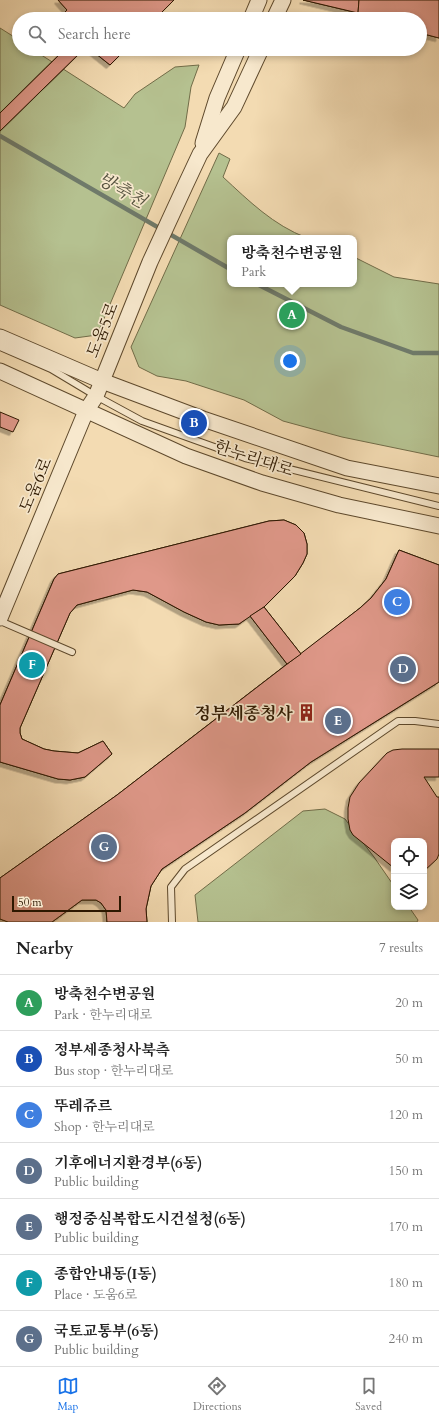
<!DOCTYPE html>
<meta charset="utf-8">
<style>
:root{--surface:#fff;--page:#f2f2f2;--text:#222;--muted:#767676;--line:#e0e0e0;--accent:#1a73e8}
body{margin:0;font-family:Cardo,"Noto Serif KR",serif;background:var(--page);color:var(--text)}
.controls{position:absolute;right:12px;bottom:12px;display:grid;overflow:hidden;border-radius:8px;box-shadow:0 2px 6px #0003}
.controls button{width:36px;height:36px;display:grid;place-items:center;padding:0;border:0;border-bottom:1px solid var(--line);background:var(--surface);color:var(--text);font:20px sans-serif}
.scale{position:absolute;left:12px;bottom:10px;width:109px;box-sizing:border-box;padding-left:4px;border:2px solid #2d1800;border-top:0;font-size:11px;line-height:14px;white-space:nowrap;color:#2d1800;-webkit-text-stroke:3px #f7e8cd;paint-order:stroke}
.you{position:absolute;left:290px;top:361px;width:14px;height:14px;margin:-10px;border:3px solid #fff;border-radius:50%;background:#1a73e8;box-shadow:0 0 0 6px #1a73e833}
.badge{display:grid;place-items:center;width:26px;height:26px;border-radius:50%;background:var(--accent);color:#fff;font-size:13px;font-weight:700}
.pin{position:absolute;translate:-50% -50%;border:2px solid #fff;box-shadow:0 1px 4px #0006}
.popup{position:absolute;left:227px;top:235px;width:130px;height:52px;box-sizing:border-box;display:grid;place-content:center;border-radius:8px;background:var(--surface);filter:drop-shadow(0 1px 3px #0005);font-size:13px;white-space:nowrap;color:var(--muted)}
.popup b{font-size:15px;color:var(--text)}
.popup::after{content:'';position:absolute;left:50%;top:100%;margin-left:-8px;border:8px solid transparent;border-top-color:var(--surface)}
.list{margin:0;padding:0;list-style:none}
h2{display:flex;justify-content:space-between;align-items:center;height:52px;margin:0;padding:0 16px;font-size:17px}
h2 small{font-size:13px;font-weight:400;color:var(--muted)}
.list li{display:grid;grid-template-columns:26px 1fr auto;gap:12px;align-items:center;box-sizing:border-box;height:56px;padding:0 16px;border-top:1px solid var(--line)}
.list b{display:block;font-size:15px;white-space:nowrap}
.list p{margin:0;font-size:13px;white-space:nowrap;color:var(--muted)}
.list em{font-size:13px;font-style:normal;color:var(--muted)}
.icon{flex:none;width:22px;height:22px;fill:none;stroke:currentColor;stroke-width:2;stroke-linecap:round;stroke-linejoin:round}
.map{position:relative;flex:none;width:439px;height:922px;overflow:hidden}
.search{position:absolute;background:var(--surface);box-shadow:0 2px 6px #0003;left:12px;right:12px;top:12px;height:44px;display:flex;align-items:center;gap:10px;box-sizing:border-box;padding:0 14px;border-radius:22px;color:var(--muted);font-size:15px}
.sheet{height:444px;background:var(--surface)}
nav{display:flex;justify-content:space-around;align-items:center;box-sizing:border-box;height:56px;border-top:1px solid var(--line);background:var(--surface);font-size:11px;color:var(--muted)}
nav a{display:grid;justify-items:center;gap:2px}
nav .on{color:var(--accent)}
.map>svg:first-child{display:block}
</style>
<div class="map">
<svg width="439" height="922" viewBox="0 0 439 922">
<defs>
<filter id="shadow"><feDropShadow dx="-3.5" dy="3.5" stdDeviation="0" flood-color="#0004"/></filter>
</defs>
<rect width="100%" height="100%" fill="#f3dbb2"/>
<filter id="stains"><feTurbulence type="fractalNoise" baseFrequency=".005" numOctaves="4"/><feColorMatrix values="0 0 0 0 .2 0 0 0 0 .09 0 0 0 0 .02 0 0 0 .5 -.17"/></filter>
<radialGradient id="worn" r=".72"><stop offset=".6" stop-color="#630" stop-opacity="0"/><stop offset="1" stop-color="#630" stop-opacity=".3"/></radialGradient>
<!-- green -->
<g fill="#b5c190" stroke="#716c48">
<path d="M 0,28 L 19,40 L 19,49 L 32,49 L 124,108 L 135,94 L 175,67 L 199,65 L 191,87 L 185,127 L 97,335 L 75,338 L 0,305 Z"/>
<path d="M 219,153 L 230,159 L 223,177 C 249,201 273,225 307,238 L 230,238 L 230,284 L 354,284 L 354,257 L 394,277 L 439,284 L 439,457 L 342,437 L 283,421 L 244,400 L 186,381 L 157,376 L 139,367 L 131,347 Z"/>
<path d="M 325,809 L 345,819 L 374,857 L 394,886 L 394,907 L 409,907 L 418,920 L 417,922 L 198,922 L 195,895 L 303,811 Z"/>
</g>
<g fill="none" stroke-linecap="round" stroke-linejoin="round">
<!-- stream -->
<g stroke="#6f7a6a" stroke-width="4.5">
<path d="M 0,136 L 230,269"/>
<path d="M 257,284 L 341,327 L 413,353 L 439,353"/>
</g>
</g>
<!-- building -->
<g fill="#df9889" stroke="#2d1800" filter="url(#shadow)">
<path d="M 58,0 L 174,0 L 155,19 L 58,19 L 67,10 Z"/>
<path d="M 58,0 L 174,0 L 155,19 L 58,19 L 67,10 Z"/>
<path d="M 303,0 L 439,0 L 439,38 L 420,33 L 420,19 L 371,19 L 361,16 L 358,13 Z"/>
<path d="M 303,0 L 359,0 L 358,13 Z"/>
<path d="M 359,0 L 439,0 L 439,38 L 420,33 L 420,19 L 371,19 L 361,16 L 358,13 Z"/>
<path d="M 65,49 L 84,49 L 0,131 L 0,113 Z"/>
<path d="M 65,49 L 84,49 L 0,131 L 0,113 Z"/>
<path d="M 90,49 L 126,49 L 110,65 Z"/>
<path d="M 90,49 L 126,49 L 110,65 Z"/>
<path d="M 0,412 L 19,420 L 13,432 L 0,427 Z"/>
<path d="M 284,520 L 296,525 L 304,533 L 307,544 L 307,554 L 303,563 L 295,576 L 264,607 L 301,654 L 360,608 L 371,598 L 386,579 L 399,550 L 439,565 L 439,682 L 311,762 L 245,813 L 162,869 L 151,886 L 146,909 L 147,922 L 107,922 L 106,910 L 101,903 L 96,900 L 82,900 L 52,922 L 9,922 L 0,919 L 0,878 L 117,795 L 287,664 L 250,616 L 239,624 L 219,625 L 206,622 L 184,612 L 147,592 L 133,590 L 77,605 L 70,613 L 20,728 L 20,733 L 22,739 L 44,749 L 54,751 L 78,753 L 103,741 L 112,754 L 85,777 L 70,780 L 58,779 L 0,762 L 0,705 L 54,579 L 58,574 L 269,521 Z"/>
<path d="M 284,520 L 296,525 L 304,533 L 307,544 L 307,554 L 303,563 L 295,576 L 264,607 L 239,624 L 219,625 L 206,622 L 184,612 L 147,592 L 133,590 L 77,605 L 70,613 L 20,728 L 20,733 L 22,739 L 44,749 L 54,751 L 78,753 L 103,741 L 112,754 L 85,777 L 70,780 L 58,779 L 0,762 L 0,705 L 54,579 L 58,574 L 269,521 Z"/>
<path d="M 399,550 L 439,565 L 439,682 L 311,762 L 245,813 L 162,869 L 151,886 L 146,909 L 147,922 L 107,922 L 106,910 L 101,903 L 96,900 L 82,900 L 52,922 L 8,922 L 0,919 L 0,878 L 117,795 L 360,608 L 371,598 L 386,579 Z"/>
<path d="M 264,607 L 301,654 L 287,664 L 250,616 Z"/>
<path d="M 402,749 L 439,749 L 439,777 L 424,777 L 437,797 L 439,797 L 439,854 L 437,859 L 424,871 L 424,841 L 394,841 L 394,868 L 353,835 L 350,830 L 348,819 L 348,808 L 350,797 L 359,783 L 387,753 L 393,750 Z"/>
</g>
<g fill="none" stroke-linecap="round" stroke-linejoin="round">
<defs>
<g id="service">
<path d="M 0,347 L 51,369 L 96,396 L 142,421 L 245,458 L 439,506"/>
<path d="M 0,621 L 72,652"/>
<path d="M 172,922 L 171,887 L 185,869 L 398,721 L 415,721 L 439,724"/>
</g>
<g id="tertiary">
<path d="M 251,19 L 259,0"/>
<path d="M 274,19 L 283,0"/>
<path d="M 203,143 L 217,98 L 238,49"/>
<path d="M 0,337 L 102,381 L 203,419 L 347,468 L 439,486"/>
<path d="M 0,371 L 186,456 L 262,483 L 339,505 L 439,526"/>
<path d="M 0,618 L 86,411 L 96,396 L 150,262 L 185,186 L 200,154 L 234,107 L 261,49"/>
</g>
</defs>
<!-- service casing -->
<use href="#service" stroke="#5e492c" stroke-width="8"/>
<!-- tertiary casing -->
<use href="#tertiary" stroke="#5e492c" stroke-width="17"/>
<!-- service -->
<use href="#service" stroke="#f7e8cd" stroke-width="6"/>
<!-- tertiary -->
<use href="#tertiary" stroke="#f7e8cd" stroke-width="15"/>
</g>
<!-- icons -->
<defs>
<symbol id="building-bare" viewBox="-9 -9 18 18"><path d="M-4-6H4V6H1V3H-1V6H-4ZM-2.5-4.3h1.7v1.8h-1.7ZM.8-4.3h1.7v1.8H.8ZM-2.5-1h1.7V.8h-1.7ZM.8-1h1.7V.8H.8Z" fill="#8f2418" stroke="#f7e8cd" stroke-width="2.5" paint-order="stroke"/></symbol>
</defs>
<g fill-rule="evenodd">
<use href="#building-bare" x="294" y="700" width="25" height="25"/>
</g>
<g text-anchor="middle" stroke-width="3.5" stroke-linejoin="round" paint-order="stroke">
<!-- street labels -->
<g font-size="17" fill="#2d1800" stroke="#f7e8cd">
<text transform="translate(102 330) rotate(-68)" y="6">도움5로</text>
<text transform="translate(254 458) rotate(18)" y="6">한누리대로</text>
<text transform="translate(35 485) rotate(-67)" y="6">도움6로</text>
</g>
<!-- poi labels -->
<g font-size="17" font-weight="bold" fill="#2d1800" stroke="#f7e8cd" text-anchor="end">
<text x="293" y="719">정부세종청사</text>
</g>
<!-- water labels -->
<g font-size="18" font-style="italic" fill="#54513e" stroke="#f7e8cd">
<text transform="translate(122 190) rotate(30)" y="6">방축천</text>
</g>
</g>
<rect width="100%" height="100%" filter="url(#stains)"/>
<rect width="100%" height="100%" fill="url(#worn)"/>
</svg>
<div class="controls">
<button><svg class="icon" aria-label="locate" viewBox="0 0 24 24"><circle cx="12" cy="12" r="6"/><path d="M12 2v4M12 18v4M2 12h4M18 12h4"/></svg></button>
<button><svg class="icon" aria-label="layers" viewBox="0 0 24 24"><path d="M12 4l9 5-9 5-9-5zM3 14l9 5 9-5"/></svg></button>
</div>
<div class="scale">50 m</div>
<div class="you"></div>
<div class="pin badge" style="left:292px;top:315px;background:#2e9e5b">A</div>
<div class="popup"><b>방축천수변공원</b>Park</div>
<div class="pin badge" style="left:194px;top:423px;background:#1a4fb4">B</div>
<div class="pin badge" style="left:397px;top:602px;background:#3f7fe0">C</div>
<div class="pin badge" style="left:403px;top:669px;background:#5c6f8a">D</div>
<div class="pin badge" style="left:338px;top:721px;background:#5c6f8a">E</div>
<div class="pin badge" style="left:32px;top:665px;background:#0f9aa8">F</div>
<div class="pin badge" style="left:104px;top:847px;background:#5c6f8a">G</div>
<div class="search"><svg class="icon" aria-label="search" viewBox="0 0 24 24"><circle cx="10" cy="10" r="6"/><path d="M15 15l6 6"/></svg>Search here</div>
</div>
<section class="sheet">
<h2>Nearby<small>7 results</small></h2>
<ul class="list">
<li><span class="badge" style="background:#2e9e5b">A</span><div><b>방축천수변공원</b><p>Park · 한누리대로</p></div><em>20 m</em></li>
<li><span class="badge" style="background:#1a4fb4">B</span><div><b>정부세종청사북측</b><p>Bus stop · 한누리대로</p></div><em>50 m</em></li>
<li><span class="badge" style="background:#3f7fe0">C</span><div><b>뚜레쥬르</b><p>Shop · 한누리대로</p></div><em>120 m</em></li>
<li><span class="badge" style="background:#5c6f8a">D</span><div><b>기후에너지환경부(6동)</b><p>Public building</p></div><em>150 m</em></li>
<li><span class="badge" style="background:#5c6f8a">E</span><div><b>행정중심복합도시건설청(6동)</b><p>Public building</p></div><em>170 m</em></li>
<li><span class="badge" style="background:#0f9aa8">F</span><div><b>종합안내동(I동)</b><p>Place · 도움6로</p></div><em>180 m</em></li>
<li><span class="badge" style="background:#5c6f8a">G</span><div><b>국토교통부(6동)</b><p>Public building</p></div><em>240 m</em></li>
</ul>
</section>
<nav>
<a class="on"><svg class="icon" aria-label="map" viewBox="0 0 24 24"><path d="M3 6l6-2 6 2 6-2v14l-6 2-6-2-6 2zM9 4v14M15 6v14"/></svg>Map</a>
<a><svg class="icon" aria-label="directions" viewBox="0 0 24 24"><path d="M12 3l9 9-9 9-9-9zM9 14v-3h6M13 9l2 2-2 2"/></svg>Directions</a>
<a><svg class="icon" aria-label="saved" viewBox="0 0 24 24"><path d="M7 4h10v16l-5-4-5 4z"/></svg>Saved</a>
</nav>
